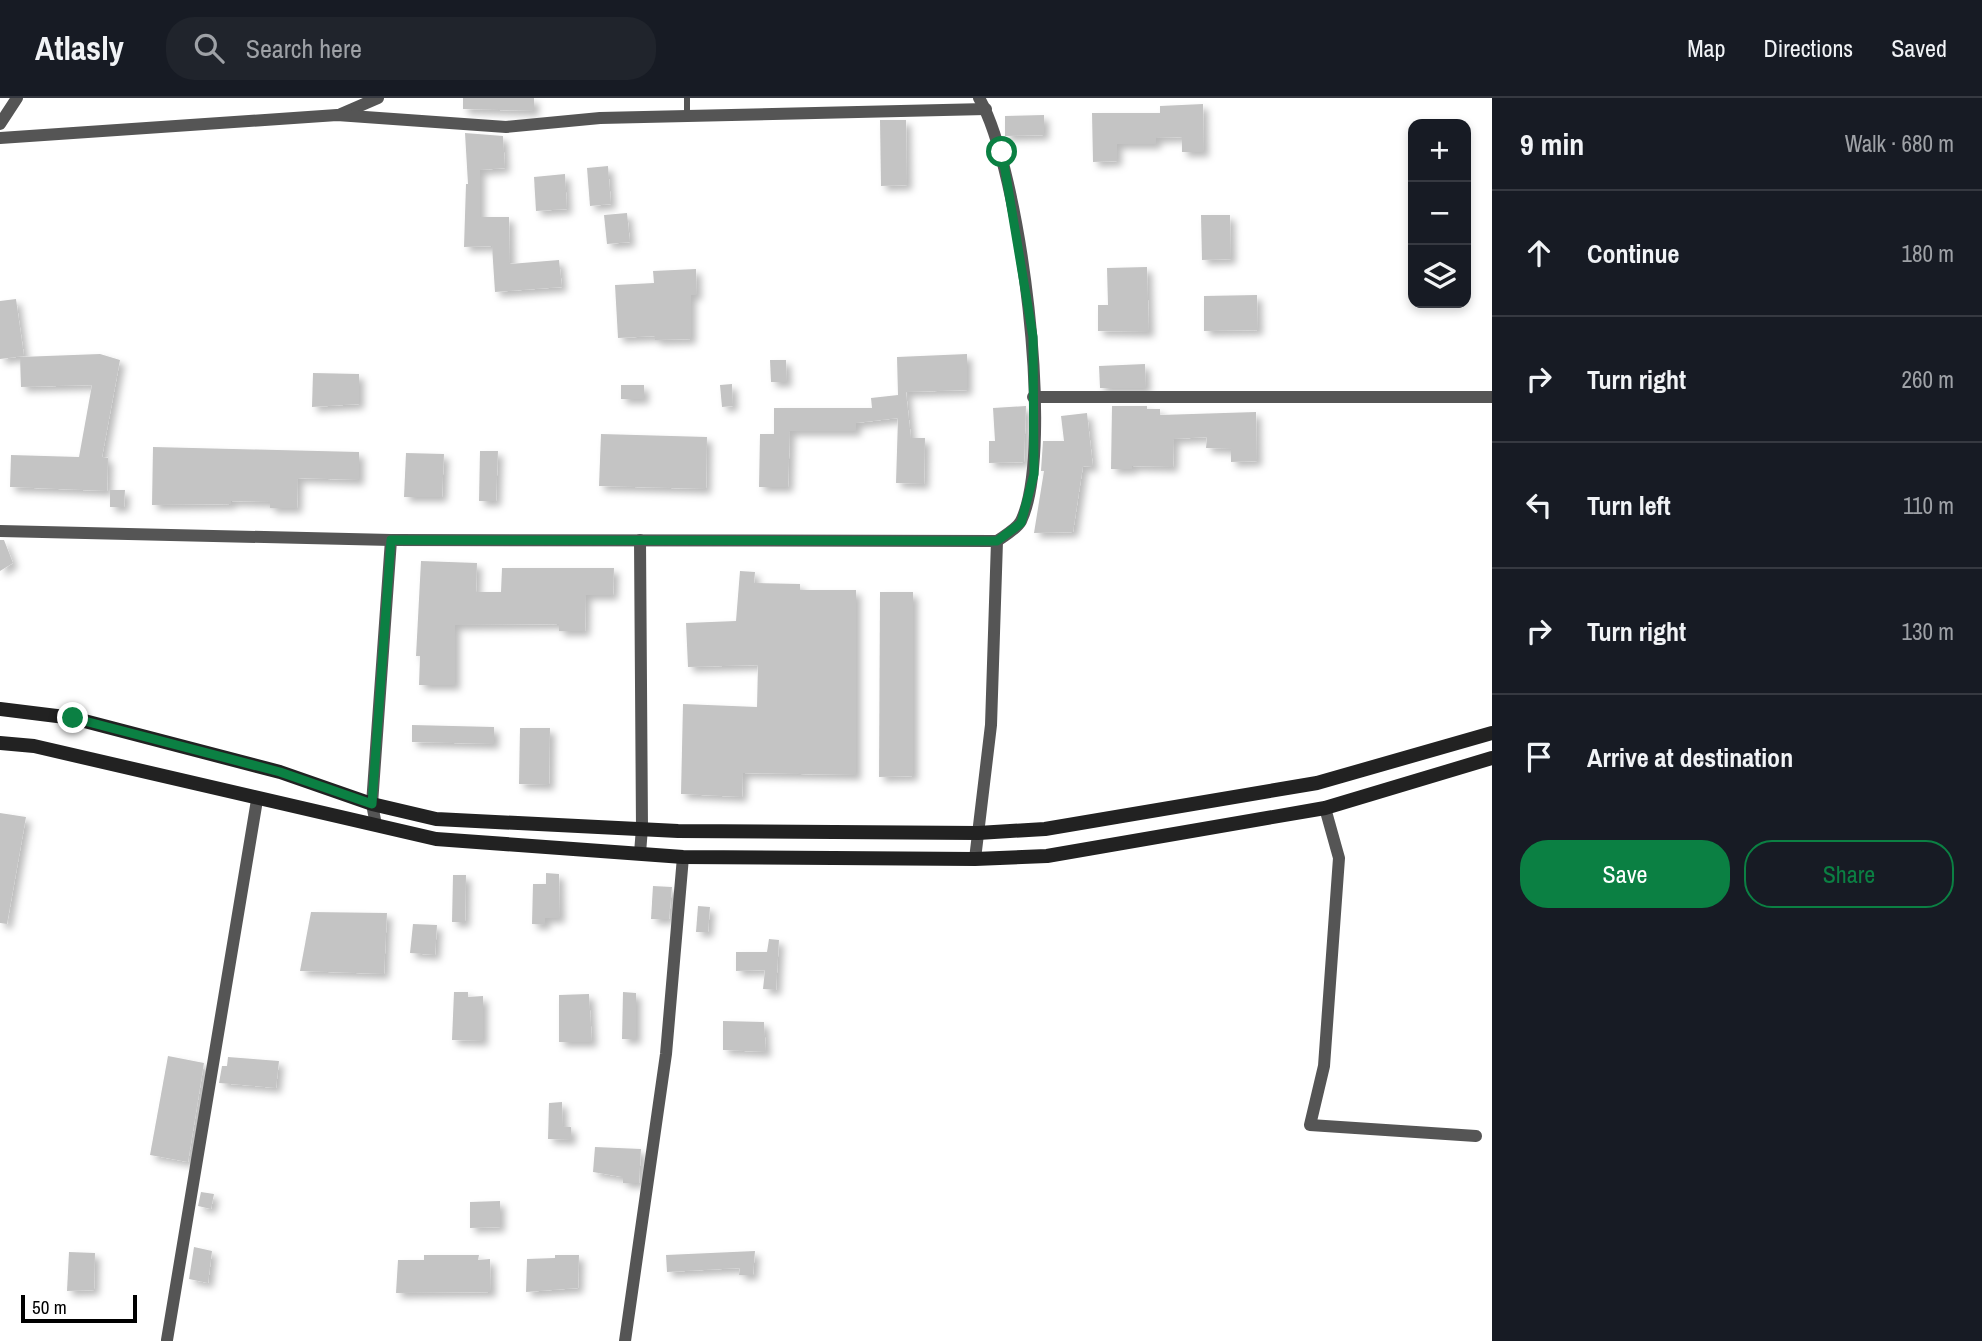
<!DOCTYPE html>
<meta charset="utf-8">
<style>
:root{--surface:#171b24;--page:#20242c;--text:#f1f3f6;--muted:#9ea1a6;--line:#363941;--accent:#0b8043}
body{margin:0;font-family:"Archivo Narrow",sans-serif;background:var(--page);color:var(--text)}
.controls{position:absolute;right:21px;top:21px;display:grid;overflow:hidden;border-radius:14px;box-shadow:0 4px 10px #0003}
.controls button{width:63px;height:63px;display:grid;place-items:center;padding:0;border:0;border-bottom:2px solid var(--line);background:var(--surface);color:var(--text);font:35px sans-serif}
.scale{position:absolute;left:21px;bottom:18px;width:116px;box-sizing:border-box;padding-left:7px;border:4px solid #000;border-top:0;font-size:19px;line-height:24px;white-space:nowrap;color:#000;-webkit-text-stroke:5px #fff;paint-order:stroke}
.stop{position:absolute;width:21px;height:21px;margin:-16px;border:5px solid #0b8043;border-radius:50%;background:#fff}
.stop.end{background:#0b8043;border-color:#fff;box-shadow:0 2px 7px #0008}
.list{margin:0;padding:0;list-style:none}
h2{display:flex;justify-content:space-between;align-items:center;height:91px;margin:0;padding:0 28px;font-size:30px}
h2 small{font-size:23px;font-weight:400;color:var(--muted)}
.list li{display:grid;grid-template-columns:46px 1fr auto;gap:21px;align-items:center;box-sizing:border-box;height:126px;padding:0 28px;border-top:2px solid var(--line)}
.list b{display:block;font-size:26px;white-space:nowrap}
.list em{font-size:23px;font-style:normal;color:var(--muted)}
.actions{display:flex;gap:14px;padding:21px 28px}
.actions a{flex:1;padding:16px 0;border:2px solid var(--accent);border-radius:28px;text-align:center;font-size:24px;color:var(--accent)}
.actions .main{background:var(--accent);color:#fff}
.icon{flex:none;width:38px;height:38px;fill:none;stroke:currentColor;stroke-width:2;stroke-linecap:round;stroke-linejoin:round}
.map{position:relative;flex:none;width:1492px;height:1243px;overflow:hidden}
header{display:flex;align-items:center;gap:42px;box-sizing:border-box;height:98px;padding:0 35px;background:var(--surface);border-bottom:2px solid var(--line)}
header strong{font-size:33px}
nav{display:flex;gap:38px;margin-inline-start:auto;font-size:24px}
.search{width:490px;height:63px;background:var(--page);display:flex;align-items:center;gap:18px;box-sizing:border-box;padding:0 24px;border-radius:28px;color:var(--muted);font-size:26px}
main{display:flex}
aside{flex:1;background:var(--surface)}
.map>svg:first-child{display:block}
</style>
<header>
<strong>Atlasly</strong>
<div class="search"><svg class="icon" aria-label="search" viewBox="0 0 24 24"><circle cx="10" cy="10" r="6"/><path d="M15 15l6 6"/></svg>Search here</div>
<nav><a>Map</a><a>Directions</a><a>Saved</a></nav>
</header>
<main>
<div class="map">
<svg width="1492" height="1243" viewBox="0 0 1492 1243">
<defs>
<filter id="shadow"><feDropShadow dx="5" dy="5" stdDeviation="3.5" flood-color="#0004"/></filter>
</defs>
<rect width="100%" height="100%" fill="#fff"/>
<!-- building -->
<g fill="#c4c4c4" filter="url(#shadow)">
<path d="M 463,0 L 534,0 L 534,13 L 463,11 Z"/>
<path d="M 1203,6 L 1204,54 L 1182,54 L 1182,39 L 1156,40 L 1156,46 L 1117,46 L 1117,63 L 1093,64 L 1092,15 L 1160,15 L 1160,8 Z"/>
<path d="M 1044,17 L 1044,37 L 1005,38 L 1005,18 Z"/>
<path d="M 880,22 L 906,22 L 907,87 L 881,88 Z"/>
<path d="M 465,35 L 503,38 L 505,70 L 480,72 L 480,119 L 509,119 L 510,166 L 559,162 L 562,189 L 495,194 L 492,148 L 464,149 L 466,86 L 468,86 Z"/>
<path d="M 608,68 L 611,106 L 590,108 L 587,70 Z"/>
<path d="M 565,76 L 567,111 L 536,113 L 534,79 Z"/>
<path d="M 627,115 L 630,144 L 607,146 L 604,117 Z"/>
<path d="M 1201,117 L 1230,117 L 1231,161 L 1202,162 Z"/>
<path d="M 1147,169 L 1149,234 L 1098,233 L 1098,207 L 1108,207 L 1107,170 Z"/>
<path d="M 696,171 L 697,197 L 691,197 L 691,241 L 655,242 L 655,238 L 618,240 L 615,187 L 654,185 L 653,173 Z"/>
<path d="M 1257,197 L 1258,232 L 1204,233 L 1204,198 Z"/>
<path d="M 16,201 L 24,258 L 0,261 L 0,203 Z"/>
<path d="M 100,256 L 120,262 L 102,359 L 108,360 L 107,393 L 10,389 L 11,357 L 79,359 L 92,287 L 21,289 L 20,259 Z"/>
<path d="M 967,256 L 967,292 L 906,294 L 911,340 L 925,340 L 924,386 L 896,385 L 898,320 L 856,325 L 856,333 L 790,333 L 788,389 L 759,389 L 760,336 L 774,336 L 774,310 L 872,310 L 871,300 L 898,297 L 897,259 Z"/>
<path d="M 770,262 L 786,262 L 787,284 L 771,284 Z"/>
<path d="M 1145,266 L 1146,290 L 1100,290 L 1099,268 Z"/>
<path d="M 313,275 L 359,276 L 359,306 L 312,309 Z"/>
<path d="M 732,286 L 733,308 L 722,309 L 720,287 Z"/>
<rect x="621" y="287" width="23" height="14"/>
<path d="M 1026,308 L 1024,364 L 989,365 L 989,343 L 995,343 L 993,310 Z"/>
<path d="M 1112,308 L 1147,308 L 1147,311 L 1160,311 L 1160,317 L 1256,314 L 1257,363 L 1231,364 L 1231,351 L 1206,350 L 1207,339 L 1174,341 L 1173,369 L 1132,368 L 1132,371 L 1111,371 Z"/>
<path d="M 1087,315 L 1093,369 L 1083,368 L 1073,434 L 1034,435 L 1044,373 L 1041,373 L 1043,343 L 1064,343 L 1061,318 Z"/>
<path d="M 601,336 L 707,339 L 706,391 L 599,388 Z"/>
<path d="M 153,349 L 359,354 L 359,382 L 298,380 L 297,410 L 270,410 L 270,404 L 231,403 L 231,406 L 152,407 Z"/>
<path d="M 480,353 L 498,353 L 496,403 L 479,403 Z"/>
<path d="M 406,355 L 444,356 L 442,399 L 404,399 Z"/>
<path d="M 110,392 L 125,392 L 124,409 L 110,409 Z"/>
<path d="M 0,442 L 4,442 L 13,465 L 0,473 Z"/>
<path d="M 421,463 L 477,465 L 476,494 L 501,494 L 502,470 L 614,470 L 613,497 L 586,497 L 585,533 L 559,533 L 559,526 L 455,527 L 455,587 L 419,587 L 420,558 L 416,558 Z"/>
<path d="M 740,473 L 755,474 L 754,485 L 800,486 L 800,492 L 856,492 L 856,677 L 743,675 L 742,699 L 681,696 L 683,606 L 757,609 L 758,567 L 688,569 L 686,525 L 736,523 Z"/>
<path d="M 880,494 L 913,494 L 913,678 L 879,679 Z"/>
<path d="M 412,627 L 494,629 L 494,646 L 412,644 Z"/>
<path d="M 520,630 L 550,630 L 549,687 L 519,686 Z"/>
<path d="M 0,715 L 26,719 L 7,826 L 0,825 Z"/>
<path d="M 546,775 L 559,776 L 560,820 L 545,820 L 545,827 L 532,826 L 533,786 L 546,786 Z"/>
<path d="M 453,777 L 466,777 L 465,824 L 452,824 Z"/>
<path d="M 653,788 L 672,789 L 669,821 L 651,821 Z"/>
<path d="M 698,808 L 710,809 L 708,834 L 696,834 Z"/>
<path d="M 311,814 L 387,815 L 384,876 L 300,873 Z"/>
<path d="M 413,826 L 437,827 L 435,857 L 410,855 Z"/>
<path d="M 769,841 L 779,842 L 776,892 L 763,891 L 765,872 L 736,873 L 736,854 L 767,854 Z"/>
<path d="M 454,894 L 468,894 L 468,899 L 483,898 L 483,943 L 452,942 Z"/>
<path d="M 623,894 L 636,895 L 636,941 L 622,941 Z"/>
<path d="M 589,896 L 592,944 L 559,944 L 559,897 Z"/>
<path d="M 723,923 L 764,924 L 766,954 L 723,952 Z"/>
<path d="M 168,958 L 204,965 L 188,1064 L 150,1057 Z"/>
<path d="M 228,959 L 279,963 L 276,990 L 219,985 L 222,968 L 227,968 Z"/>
<path d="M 562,1004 L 563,1028 L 571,1029 L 571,1042 L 548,1041 L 549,1005 Z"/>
<path d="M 595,1049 L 641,1051 L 639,1085 L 623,1085 L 622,1079 L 593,1074 Z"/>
<path d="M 201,1094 L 214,1096 L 211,1111 L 198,1108 Z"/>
<path d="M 500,1103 L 500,1129 L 470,1130 L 470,1104 Z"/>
<path d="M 194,1149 L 212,1153 L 208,1185 L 189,1181 Z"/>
<path d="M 755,1153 L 753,1177 L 739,1177 L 740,1170 L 667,1174 L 666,1157 Z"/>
<path d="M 69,1154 L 95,1155 L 94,1192 L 67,1193 Z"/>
<path d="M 424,1157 L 479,1157 L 478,1162 L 490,1161 L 491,1194 L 396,1195 L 398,1162 L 424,1162 Z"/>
<path d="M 555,1157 L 579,1157 L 578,1190 L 526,1194 L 527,1161 L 555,1160 Z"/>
</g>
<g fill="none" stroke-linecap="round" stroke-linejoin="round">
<!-- service -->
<path stroke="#555" stroke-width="6" d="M 687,0 L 687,17"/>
<!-- minor -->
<g stroke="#555" stroke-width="12">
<path d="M 341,16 L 378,0"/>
<path d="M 0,26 L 17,0"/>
<path d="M 0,40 L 337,17 L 506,29 L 600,20 L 986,11"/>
<path d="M 1033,299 L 1492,299"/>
<path d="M 0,433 L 391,442 L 997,443 C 1004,438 1017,431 1021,423 C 1056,350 1020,69 979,0"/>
<path d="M 1325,710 L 1339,760 L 1324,968 L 1310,1027 L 1476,1038"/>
<path d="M 376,727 L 372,706 L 391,442"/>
<path d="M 640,755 L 642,730 L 640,442"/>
<path d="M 975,761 L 991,627 L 997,443"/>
<path d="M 167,1242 L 257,702"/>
<path d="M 625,1243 L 666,956 L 683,759"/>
</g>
<!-- secondary -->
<g stroke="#222" stroke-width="14">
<path d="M 0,611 L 73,620 L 280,674 L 372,706 L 436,721 L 678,733 L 978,735 L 1045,731 L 1317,685 L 1492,635"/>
<path d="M 0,645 L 34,648 L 436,741 L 683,759 L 975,761 L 1047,758 L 1325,710 L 1492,660"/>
</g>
</g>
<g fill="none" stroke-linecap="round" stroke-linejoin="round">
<!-- route -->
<path stroke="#0b8043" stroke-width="9" d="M 73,620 L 280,674 L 372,706 L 391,442 L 997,443 L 1021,425 L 1034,376 L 1033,239 L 1002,54"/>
</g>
</svg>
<div class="controls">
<button>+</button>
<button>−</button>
<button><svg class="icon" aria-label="layers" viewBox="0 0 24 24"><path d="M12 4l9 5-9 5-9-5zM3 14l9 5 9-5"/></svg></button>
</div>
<div class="scale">50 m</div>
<div class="stop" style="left:1002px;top:54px"></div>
<div class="stop end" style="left:73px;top:620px"></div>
</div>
<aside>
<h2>9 min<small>Walk · 680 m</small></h2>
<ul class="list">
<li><svg class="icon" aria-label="ahead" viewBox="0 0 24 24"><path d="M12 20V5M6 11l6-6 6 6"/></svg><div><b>Continue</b></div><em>180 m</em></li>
<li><svg class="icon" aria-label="right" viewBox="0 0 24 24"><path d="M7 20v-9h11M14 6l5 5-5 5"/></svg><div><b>Turn right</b></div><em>260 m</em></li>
<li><svg class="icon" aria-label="left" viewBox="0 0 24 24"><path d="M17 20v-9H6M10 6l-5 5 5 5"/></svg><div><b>Turn left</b></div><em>110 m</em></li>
<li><svg class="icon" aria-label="right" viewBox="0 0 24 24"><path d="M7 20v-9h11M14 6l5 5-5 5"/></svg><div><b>Turn right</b></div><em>130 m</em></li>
<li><svg class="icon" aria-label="arrive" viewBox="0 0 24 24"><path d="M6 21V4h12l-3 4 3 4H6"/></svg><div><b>Arrive at destination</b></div></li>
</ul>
<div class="actions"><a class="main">Save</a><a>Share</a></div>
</aside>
</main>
